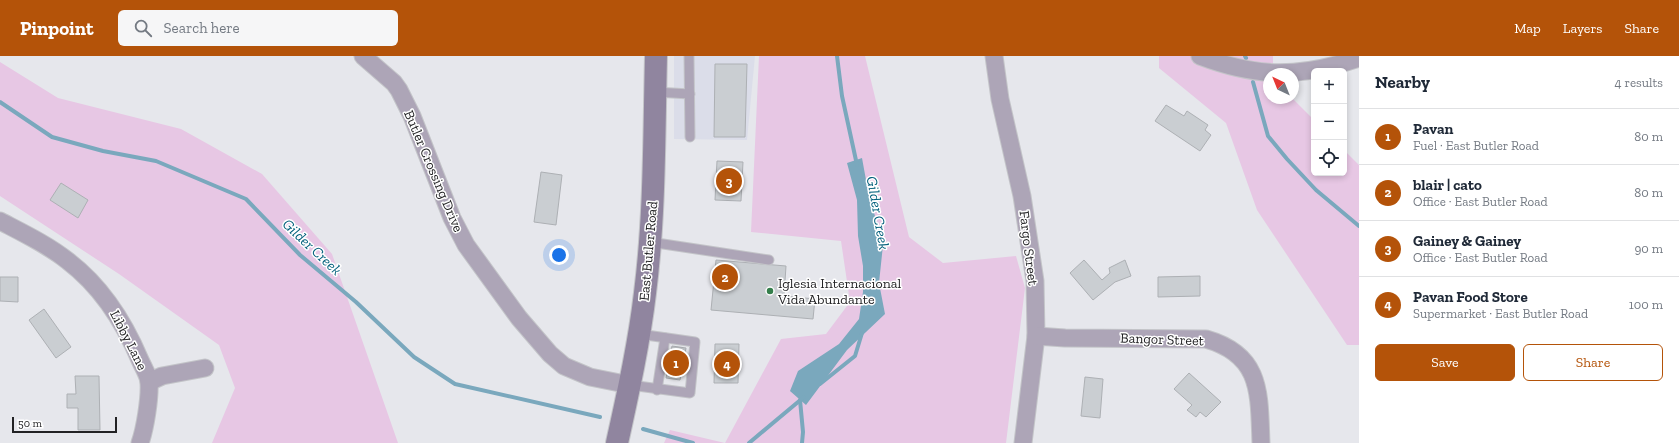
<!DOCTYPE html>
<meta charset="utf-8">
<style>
:root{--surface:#fff;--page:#f6f6f7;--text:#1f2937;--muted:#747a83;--line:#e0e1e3;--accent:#b45309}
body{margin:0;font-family:"Zilla Slab",serif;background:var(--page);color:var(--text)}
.controls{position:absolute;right:12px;top:12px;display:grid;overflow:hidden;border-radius:6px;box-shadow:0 2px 6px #0003}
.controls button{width:36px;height:36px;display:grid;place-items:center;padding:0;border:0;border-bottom:1px solid var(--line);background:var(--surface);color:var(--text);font:20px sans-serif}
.compass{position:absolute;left:1263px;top:12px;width:36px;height:36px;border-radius:50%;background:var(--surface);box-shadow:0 2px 6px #0003;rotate:317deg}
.scale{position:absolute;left:12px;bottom:10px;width:105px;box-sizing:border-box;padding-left:4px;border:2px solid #222224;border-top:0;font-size:11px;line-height:14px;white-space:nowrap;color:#222224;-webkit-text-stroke:3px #fff;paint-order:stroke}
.you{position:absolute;left:559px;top:199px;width:14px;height:14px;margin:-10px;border:3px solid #fff;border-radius:50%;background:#1a73e8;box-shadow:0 0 0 6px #1a73e833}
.badge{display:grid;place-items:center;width:26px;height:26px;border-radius:50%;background:var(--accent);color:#fff;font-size:13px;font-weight:700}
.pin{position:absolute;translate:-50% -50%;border:2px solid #fff;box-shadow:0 1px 4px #0006}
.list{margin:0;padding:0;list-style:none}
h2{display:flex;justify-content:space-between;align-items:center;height:52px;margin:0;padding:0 16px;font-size:17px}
h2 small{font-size:13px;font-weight:400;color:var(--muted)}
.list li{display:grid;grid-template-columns:26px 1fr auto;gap:12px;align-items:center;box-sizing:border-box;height:56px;padding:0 16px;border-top:1px solid var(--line)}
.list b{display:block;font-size:15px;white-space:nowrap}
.list p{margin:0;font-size:13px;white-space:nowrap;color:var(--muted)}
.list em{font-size:13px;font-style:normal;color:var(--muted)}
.actions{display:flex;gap:8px;padding:12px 16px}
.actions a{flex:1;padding:9px 0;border:1px solid var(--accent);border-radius:6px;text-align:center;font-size:14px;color:var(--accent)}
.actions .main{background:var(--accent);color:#fff}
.icon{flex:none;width:22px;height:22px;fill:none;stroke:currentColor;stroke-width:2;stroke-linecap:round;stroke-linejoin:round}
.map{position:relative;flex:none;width:1359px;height:387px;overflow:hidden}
header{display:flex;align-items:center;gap:24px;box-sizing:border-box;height:56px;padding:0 20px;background:var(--accent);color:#fff}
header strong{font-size:19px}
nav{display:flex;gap:22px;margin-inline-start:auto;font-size:14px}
.search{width:280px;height:36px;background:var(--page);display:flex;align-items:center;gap:10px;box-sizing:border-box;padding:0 14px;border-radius:6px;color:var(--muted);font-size:15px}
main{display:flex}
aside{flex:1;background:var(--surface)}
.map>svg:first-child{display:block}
</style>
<header>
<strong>Pinpoint</strong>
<div class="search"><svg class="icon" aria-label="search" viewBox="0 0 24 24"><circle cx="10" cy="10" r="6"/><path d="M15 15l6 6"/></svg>Search here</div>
<nav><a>Map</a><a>Layers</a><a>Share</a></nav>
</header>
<main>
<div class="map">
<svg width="1359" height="387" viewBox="0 0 1359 387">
<rect width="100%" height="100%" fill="#e6e7ec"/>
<!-- built -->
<path fill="#dbdde9" d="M 674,0 L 755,0 L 747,84 L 674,83 Z"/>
<!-- green -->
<g fill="#e7c7e4">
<path d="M 759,0 L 865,0 L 909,181 L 943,207 L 1016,200 L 1025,232 L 1006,387 L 664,387 L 670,374 L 725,387 L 781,283 L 826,278 L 850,246 L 841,185 L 751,176 Z"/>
<path d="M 1159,0 L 1273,0 L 1273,18 L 1269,18 L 1269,42 L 1292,42 L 1314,64 L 1314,117 L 1344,117 L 1344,94 L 1359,109 L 1359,289 L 1347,289 L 1257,154 L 1226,67 L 1159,12 Z"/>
<path d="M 0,6 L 58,42 L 181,73 L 262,118 L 332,198 L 398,387 L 212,387 L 235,332 L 219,289 L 119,218 L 0,140 Z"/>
</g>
<!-- water -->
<path fill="#7aa8bd" d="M 862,102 L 868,135 L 883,189 L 879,227 L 885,258 L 847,294 L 806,349 L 790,335 L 798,315 L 839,288 L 859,263 L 863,236 L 863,210 L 858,180 L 857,144 L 847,107 Z"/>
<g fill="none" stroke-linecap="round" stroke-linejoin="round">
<!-- stream -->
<g stroke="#7aa8bd" stroke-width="4">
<path d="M 837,0 L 842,40 L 857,109"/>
<path d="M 1245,0 L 1246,2"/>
<path d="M 1253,26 L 1268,80 L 1287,103 L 1316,134 L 1359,170"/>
<path d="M 0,46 L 52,81 L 103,95 L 156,105 L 246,143 L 300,199 L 356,246 L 414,301 L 455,328 L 600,361"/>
<path d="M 820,328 L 855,300 L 862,277"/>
<path d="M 800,344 L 803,376 L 802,387"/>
<path d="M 643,373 L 693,387"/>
<path d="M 749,387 L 804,341"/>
</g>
</g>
<!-- building -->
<g fill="#caced2" stroke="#adb0b4">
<path d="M 715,8 L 747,8 L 745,81 L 714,81 Z"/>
<path d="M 1166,49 L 1184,60 L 1187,55 L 1208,69 L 1205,74 L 1211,79 L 1200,95 L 1155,65 Z"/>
<path d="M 717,105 L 743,106 L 741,145 L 715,144 Z"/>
<path d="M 541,116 L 562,119 L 556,169 L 534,166 Z"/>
<path d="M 61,127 L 88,144 L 78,162 L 50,144 Z"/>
<path d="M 716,204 L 786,210 L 784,240 L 815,243 L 813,263 L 711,254 Z"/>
<path d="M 1084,204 L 1102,224 L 1110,217 L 1109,212 L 1125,204 L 1131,220 L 1115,226 L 1093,244 L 1070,217 Z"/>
<path d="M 1200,220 L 1200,240 L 1158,241 L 1158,221 Z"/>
<path d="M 0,221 L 18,221 L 18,246 L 0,245 Z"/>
<path d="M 44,253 L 71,291 L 56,302 L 29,264 Z"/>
<path d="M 715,288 L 739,288 L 738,327 L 714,327 Z"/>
<path d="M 672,290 L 686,292 L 680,324 L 666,322 Z"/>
<path d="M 1189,317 L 1221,346 L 1206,361 L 1200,356 L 1196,361 L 1187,354 L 1192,349 L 1174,333 Z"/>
<path d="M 75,320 L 99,320 L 100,374 L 78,374 L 78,352 L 67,352 L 67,338 L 76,338 Z"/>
<path d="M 1085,321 L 1103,323 L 1100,362 L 1081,360 Z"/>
</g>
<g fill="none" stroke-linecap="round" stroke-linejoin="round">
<defs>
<g id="lane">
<path d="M 689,0 L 690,81"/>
<path d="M 655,36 L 690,38"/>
<path d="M 650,186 L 769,204"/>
<path d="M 630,329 L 690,337 L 695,286 L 639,278"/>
<path d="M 657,334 L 665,282"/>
</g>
<g id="street">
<path d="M 363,0 L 394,27 L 399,34 L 412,60 L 452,162 L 466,189 L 519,262 L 550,298 L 564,310 L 590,321 L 630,329"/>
<path d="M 994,0 L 1000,43 L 1022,140 L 1035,225 L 1036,280 L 1023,387"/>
<path d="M 1200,0 C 1258,22 1300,22 1359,2"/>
<path d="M 0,165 C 23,177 48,189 68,205 C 102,231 124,266 140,304 C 143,311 149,320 149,327 C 150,342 145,373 140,387"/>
<path d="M 1036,280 L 1065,282 L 1206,283 C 1262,299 1259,337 1261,387"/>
<path d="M 149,326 L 162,320 L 205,312"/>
</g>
<path id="secondary" d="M 617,387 C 628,337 639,288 645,237 C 655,158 654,79 656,0"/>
</defs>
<!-- lane casing -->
<use href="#lane" stroke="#c3c4c8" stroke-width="11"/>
<!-- street casing -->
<use href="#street" stroke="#c3c4c8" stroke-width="19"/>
<!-- secondary casing -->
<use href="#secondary" stroke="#c3c4c8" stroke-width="24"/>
<!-- lane -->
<use href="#lane" stroke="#ada5b7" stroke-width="9"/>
<!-- street -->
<use href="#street" stroke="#ada5b7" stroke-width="17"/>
<!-- secondary -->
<use href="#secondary" stroke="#90859f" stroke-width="22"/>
</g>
<!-- markers -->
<circle fill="#347e4b" stroke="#fff" stroke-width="1.5" cx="770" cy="235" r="4"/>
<g text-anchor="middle" stroke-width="3" stroke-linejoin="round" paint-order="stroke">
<!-- street labels -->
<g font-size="14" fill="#222224" stroke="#fff">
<text transform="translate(434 115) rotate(67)" y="5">Butler Crossing Drive</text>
<text transform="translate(1029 192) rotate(83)" y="5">Fargo Street</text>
<text transform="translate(648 195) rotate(-85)" y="5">East Butler Road</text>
<text transform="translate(1162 283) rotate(2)" y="5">Bangor Street</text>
<text transform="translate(129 284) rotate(63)" y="5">Libby Lane</text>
</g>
<!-- poi labels -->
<g font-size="14" fill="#222224" stroke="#fff" text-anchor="start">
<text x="778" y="232">Iglesia Internacional<tspan x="778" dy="16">Vida Abundante</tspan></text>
</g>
<!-- water labels -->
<g font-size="15" font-style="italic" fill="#005e7b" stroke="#fff">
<text transform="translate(878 157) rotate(80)" y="5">Gilder Creek</text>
<text transform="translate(312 191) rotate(43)" y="5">Gilder Creek</text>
</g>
</g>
</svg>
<div class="controls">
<button>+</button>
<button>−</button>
<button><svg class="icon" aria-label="locate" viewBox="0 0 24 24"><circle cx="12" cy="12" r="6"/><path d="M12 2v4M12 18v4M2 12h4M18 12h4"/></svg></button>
</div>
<svg class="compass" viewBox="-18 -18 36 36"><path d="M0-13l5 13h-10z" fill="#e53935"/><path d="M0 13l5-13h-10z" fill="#747a83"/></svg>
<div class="scale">50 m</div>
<div class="you"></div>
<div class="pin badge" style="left:676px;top:307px">1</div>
<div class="pin badge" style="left:725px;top:221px">2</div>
<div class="pin badge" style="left:729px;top:125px">3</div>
<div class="pin badge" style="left:727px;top:308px">4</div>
</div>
<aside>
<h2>Nearby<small>4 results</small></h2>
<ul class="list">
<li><span class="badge">1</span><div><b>Pavan</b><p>Fuel · East Butler Road</p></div><em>80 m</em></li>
<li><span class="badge">2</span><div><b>blair | cato</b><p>Office · East Butler Road</p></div><em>80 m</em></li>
<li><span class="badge">3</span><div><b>Gainey &amp; Gainey</b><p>Office · East Butler Road</p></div><em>90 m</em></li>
<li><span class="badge">4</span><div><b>Pavan Food Store</b><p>Supermarket · East Butler Road</p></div><em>100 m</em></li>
</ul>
<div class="actions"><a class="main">Save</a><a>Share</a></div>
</aside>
</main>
